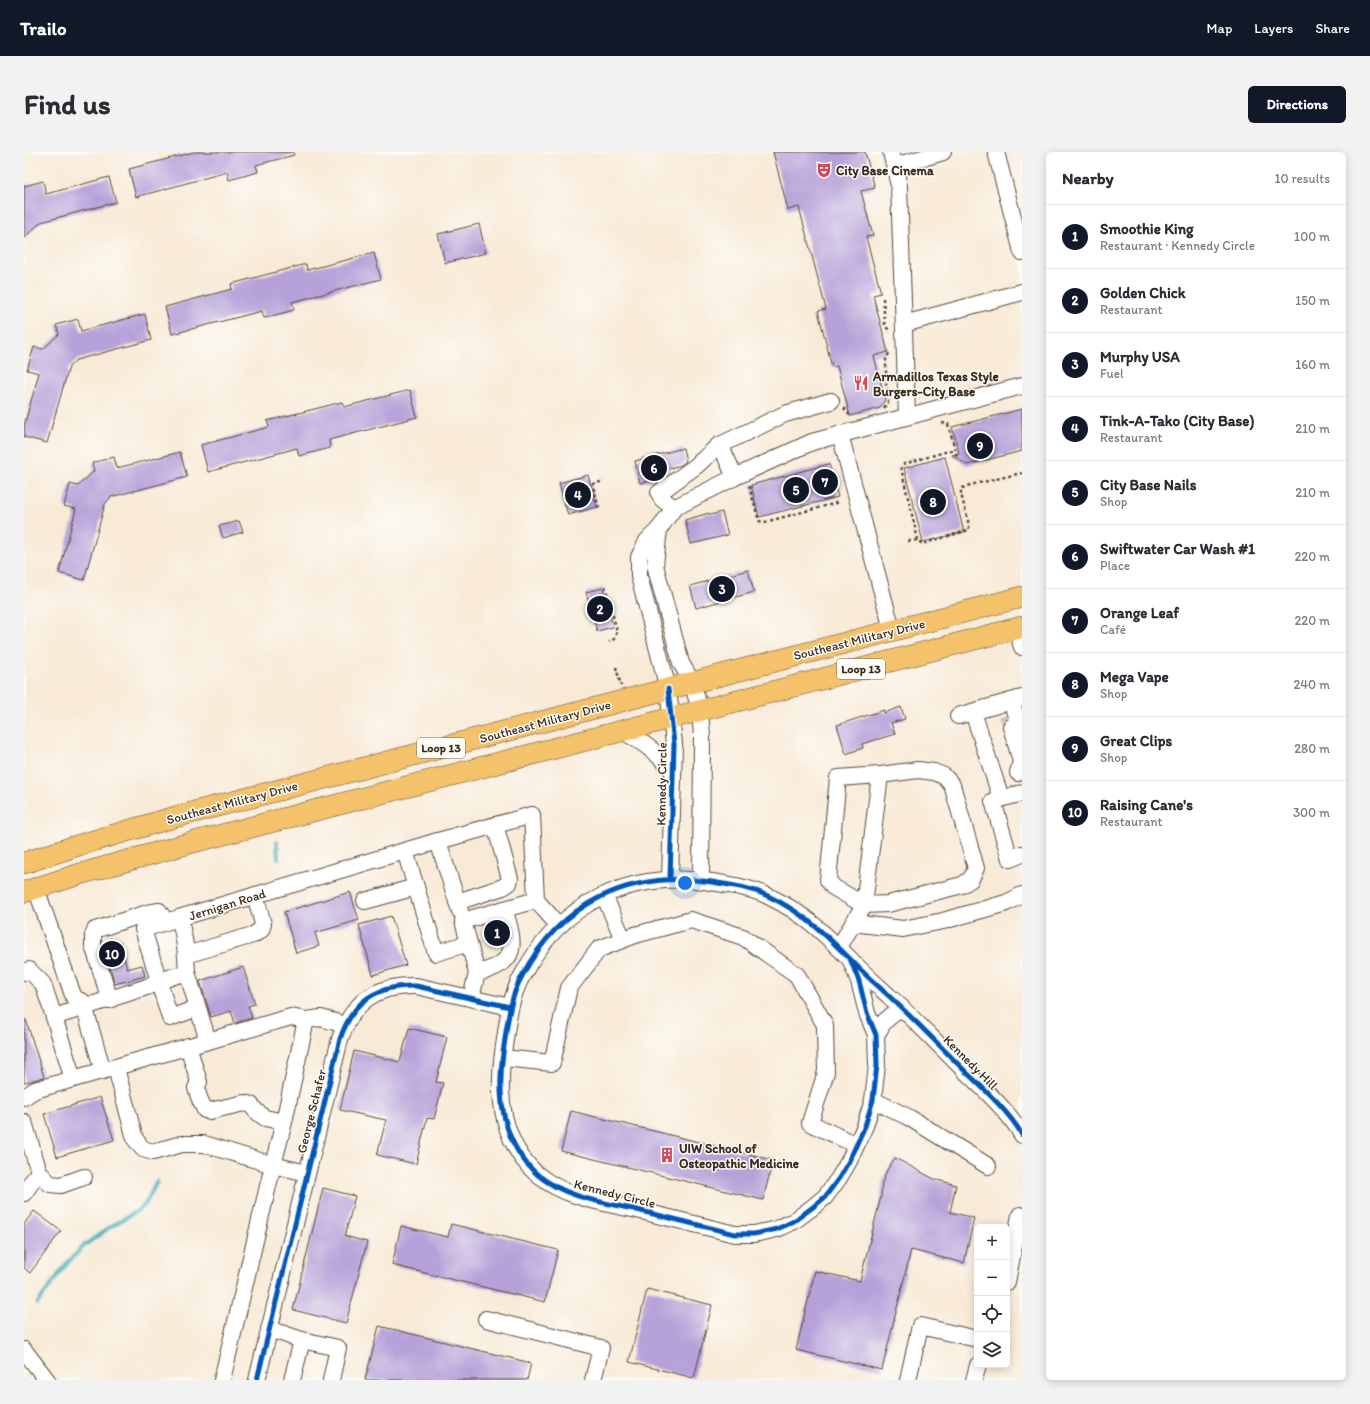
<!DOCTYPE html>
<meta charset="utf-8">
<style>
:root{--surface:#fff;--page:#f2f2f3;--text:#2b2b33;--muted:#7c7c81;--line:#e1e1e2;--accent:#111827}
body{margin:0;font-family:Itim,sans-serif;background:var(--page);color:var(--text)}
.controls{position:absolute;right:12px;bottom:12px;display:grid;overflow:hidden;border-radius:6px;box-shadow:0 2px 10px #0003}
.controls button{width:36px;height:36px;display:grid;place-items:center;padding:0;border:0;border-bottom:1px solid var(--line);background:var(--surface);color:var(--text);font:20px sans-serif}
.you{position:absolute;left:661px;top:731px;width:14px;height:14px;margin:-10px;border:3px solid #fff;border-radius:50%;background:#1a73e8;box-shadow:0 0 0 6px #1a73e833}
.badge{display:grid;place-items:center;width:26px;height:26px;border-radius:50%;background:var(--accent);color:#fff;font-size:13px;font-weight:700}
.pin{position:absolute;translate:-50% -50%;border:2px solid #fff;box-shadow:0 1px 4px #0006}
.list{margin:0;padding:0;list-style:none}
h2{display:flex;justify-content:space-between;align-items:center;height:52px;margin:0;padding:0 16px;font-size:17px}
h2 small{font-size:13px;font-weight:400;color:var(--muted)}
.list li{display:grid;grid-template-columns:26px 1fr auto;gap:12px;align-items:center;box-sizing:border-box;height:64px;padding:0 16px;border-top:1px solid var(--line)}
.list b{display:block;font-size:15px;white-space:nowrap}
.list p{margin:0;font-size:13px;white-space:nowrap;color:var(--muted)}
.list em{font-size:13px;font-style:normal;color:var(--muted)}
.icon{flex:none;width:22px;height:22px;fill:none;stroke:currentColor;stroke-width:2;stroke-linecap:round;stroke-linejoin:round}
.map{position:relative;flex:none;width:998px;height:1228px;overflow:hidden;border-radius:6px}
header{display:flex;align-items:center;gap:24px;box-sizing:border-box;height:56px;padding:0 20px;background:var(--accent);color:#fff}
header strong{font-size:19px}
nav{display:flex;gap:22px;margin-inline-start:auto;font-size:14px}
.intro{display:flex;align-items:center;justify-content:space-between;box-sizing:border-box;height:96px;padding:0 24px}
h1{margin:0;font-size:28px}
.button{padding:10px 18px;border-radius:6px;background:var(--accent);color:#fff;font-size:14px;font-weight:700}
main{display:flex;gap:24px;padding:0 24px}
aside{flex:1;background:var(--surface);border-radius:6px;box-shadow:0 2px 10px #0003}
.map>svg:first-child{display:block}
</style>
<header>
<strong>Trailo</strong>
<nav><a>Map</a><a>Layers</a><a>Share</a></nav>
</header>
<div class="intro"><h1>Find us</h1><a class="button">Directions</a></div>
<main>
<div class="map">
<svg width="998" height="1228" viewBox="0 0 998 1228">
<rect width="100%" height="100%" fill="#fdfcf7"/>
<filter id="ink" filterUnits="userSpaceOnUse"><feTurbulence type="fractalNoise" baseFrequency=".025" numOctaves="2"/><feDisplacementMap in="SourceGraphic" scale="8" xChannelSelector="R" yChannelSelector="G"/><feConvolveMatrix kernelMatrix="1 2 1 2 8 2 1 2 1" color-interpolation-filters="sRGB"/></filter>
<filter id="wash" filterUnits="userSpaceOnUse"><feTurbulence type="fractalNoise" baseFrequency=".012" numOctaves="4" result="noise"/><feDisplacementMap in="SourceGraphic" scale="16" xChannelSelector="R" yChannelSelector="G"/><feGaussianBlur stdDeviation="0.9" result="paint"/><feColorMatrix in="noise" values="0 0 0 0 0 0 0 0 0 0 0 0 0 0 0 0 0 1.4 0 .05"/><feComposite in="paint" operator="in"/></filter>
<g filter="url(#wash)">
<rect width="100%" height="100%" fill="#f8ead7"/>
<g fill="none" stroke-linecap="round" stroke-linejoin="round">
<!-- stream -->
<g stroke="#3aacb3" stroke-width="4">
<path d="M 253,690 L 254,706"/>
<path d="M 13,1152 L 43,1111 L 62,1092 L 89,1073 L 116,1057 L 122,1051 L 133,1029"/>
</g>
</g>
<g id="blocks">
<!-- building -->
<g fill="#b6a2d9">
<path d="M 170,0 L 269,0 L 270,3 L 232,13 L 234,20 L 205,28 L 203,20 L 112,45 L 105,17 Z"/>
<path d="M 749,0 L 841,0 L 851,36 L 837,39 L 849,84 L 842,85 L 857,141 L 849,143 L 864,200 L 850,204 L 861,248 L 856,256 L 826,264 L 813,214 L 808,215 L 794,159 L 802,157 L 775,55 L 764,58 Z"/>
<path d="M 85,25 L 92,50 L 17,70 L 0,86 L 0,34 L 19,29 L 22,42 Z"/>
<path d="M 455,72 L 462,101 L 421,111 L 414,82 Z"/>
<path d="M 350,101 L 357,127 L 268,150 L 270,158 L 240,166 L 238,159 L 148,182 L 141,155 L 208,137 L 207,132 L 282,112 L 283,118 Z"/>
<path d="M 121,162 L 127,188 L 52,208 L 45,215 L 23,291 L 0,285 L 0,274 L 15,221 L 3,218 L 10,195 L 19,197 L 35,182 L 32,173 L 54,167 L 57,179 Z"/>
<path d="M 386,238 L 393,265 L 305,288 L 306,296 L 275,304 L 273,296 L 184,320 L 177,293 L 245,275 L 243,269 L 318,250 L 320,255 Z"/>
<path d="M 998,257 L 998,299 L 943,313 L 928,303 L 935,301 L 928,275 Z"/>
<path d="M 659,296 L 662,309 L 657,313 L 632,320 L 634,327 L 616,331 L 611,309 Z"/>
<path d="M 156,300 L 163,325 L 87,345 L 81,352 L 60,428 L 35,421 L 52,357 L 40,354 L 46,332 L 54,334 L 70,319 L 68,311 L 90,305 L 93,316 Z"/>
<path d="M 921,305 L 940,380 L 899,390 L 880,316 Z"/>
<path d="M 805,312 L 814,345 L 735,365 L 727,333 Z"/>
<path d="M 564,323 L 573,355 L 544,363 L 535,331 Z"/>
<path d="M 698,360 L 704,383 L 667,392 L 661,368 L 685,361 L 686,363 Z"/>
<path d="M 215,369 L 219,380 L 199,386 L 195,374 Z"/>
<path d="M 724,418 L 730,440 L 672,456 L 666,434 Z"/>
<path d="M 579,436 L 589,475 L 573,479 L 562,440 Z"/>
<path d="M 877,555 L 881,567 L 867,571 L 871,582 L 838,592 L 839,596 L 822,602 L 813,573 L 860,558 L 860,561 Z"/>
<path d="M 326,740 L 335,768 L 291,781 L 295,794 L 272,801 L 260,760 Z"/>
<path d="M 367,764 L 382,813 L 349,823 L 335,773 Z"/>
<path d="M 474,770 L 478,790 L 466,794 L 460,774 Z"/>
<path d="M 96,790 L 103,817 L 118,813 L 121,824 L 91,832 L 79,794 Z"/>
<path d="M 219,815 L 231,852 L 224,854 L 228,866 L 211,871 L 207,859 L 187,865 L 176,829 Z"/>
<path d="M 0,868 L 2,868 L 20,925 L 0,931 Z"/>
<path d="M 385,876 L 423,885 L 412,930 L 419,931 L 410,967 L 403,966 L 392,1012 L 353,1003 L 362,968 L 316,958 L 330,899 L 376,910 Z"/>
<path d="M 76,945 L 90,988 L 33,1005 L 20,962 Z"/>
<path d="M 547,959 L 749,1008 L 739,1048 L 537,999 Z"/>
<path d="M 871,1006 L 910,1027 L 932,1033 L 926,1060 L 950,1066 L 940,1111 L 887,1098 L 858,1218 L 772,1198 L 791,1119 L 836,1129 L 857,1044 L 858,1031 L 863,1018 Z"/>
<path d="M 299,1036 L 331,1044 L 321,1084 L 343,1090 L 322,1171 L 269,1158 Z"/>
<path d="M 10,1059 L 37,1079 L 6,1121 L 0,1116 L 0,1072 Z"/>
<path d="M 427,1072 L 534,1098 L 521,1150 L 368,1113 L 377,1074 L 424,1085 Z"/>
<path d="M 623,1137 L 688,1153 L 670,1226 L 605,1210 Z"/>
<path d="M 355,1174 L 507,1211 L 503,1228 L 341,1228 Z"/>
</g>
</g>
</g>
<g filter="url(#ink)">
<use href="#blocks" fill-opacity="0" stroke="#57473a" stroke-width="1"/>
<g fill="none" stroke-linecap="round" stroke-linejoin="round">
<!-- minor-tunnel -->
<path stroke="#d2c4b2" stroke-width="16" stroke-dasharray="16 8" stroke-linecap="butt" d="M 983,563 L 987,575"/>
<defs>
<g id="minor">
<path d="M 867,0 L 875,34 L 883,264"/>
<path d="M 972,0 L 998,100"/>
<path d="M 871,14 L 919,0"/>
<path d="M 880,172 L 998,140"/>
<path d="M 816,282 L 868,478"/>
<path d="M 711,325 L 701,303 L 694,294 L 761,262 L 807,249"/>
<path d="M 650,356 L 638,347 L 635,341 L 672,314 L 694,294"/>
<path d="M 635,377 L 631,413 L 657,511 L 668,530 L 676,558 L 678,584 L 677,728"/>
<path d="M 992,476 L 998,495"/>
<path d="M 987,549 L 998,582"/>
<path d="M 949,560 L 977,646"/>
<path d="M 934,564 L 998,546"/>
<path d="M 987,575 L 997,609 L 994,621"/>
<path d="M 598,579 C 618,589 635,602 649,619"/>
<path d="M 998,641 L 969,649 L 986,707 L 998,702"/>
<path d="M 414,689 L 436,759"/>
<path d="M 381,699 L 412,801 L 445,791"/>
<path d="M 646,727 L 650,592 L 644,537 L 615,424 L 615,405 L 623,389 L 635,377 L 650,356 L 711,325 L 788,290 L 998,234"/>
<path d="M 12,736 L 50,846 L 59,850 L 79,919"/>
<path d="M 580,743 L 599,787"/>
<path d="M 341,749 L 392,735"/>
<path d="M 433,750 L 479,735 L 485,731 L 486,727 L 471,673"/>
<path d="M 155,766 L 119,777 L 146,866 L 173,856"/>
<path d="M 829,771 L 879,777 L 919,769 L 982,751 L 998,743"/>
<path d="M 815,795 L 840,753 L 864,752 L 938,733 L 947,727 L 952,716 L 928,633 L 920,624 L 910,620 L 894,618 L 856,623 L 814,626 L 804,728 L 809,735 L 840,753 L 856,623"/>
<path d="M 162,803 L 229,783 L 237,778 L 239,772 L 231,743"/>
<path d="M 827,809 L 835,829 L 843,861 L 852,883 L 853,913 L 849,948 L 841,974 L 825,1009 L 815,1026 L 801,1045 L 789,1055 L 770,1069 L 753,1077 L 730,1082 L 711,1082 C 678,1074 645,1066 613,1058 C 578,1050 542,1046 514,1023 C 478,992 473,944 479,901 C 483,875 485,847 498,824 C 537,750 606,718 688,730 C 707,733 727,736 744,744 C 780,761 801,782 828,809 C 840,822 853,833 866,845 C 892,869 917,895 942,920 C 959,936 987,962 998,983"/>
<path d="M 0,820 L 5,818 L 19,832 L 30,865"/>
<path d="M 453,821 C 496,812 491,791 480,757"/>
<path d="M 447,846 L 453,821 L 439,769 L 512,748 L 534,773"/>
<path d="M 86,848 L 69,793 L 69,783 L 71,778 L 123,761 L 135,759 L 142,770"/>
<path d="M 852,883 L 860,870 L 877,855"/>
<path d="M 184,889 L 267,865 L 282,868"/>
<path d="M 479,906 L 528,911 L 545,836 L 575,797 L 611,783 L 667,768 L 719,785 L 773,823 L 801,873 L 802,920 L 786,971 L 832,993"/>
<path d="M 92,916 L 111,987 L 119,997 L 129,1000 L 158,992 L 180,992 L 249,1013 L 260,970 L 241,966 L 232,959 L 227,953 L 220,951 L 186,959 L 181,958 L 176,948 L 172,936 L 175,930 L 164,894"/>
<path d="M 49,927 L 184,889 L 163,820"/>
<path d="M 0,945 L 11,938 L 49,927 L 30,865 L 123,835 L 135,829 L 163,820 C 162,802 161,784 155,766 L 414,689 L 508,663 L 512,748"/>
<path d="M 849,948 L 884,965 L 964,1014"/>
<path d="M 0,970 L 15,1020 L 0,1041"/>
<path d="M 260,970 L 282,868 L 297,866 L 321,873"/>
<path d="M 15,1020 L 26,1032 L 37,1033 L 60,1025"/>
<path d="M 983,1130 L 996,1063"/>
<path d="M 462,1167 L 577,1196 L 569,1228"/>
<path d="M 245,1177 L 278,1188 L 314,1196 L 307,1228"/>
<path d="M 0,1198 L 23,1228"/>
<path d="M 198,1228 L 249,1013 L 283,1021"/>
<path d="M 233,1228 L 316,887 C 329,849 352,833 392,834 L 486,855"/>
<path d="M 268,1228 L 278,1188"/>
<path d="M 884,1228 L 896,1174 L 953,1187"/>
<path d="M 950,1228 L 954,1213"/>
</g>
<g id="major">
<path d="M 0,711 L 55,693 L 151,665 L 998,445"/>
<path d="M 0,740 L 56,722 L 170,690 L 998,475"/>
</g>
</defs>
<!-- minor casing -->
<use href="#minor" stroke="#57473a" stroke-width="18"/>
<!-- major casing -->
<use href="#major" stroke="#57473a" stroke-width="22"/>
<!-- path -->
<g stroke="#57473a" stroke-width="2.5" stroke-dasharray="3 3" stroke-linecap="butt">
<path d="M 859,146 L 861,174 L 864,177 L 865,181"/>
<path d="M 820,256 L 827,265"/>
<path d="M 860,256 L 864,250 L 864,242 L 862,231 L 862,206 L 866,200"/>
<path d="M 918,271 L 924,272 L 933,305"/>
<path d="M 725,334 L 735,369 L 741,370 L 816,350"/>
<path d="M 575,356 L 569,334 L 569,332 L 580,329"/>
<path d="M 894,388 L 877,316 L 880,312 L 931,297"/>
<path d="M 884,389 L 894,388 L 898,392 L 945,378 L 945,373 L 937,342 L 937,337 L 942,334 L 998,321"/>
<path d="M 581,434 L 593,479 L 590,487 L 585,490"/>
<path d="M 592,515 L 597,534"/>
</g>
<!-- minor -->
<use href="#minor" stroke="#fff" stroke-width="16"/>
<!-- major -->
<use href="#major" stroke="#f3c26a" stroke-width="21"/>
<defs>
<g id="cycleway">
<path d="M 644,537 L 650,592 L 646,727"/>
<path d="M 827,809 L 835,829 L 843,861 L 852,883 L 853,913 L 849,948 L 841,974 L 825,1009 L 815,1026 L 801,1045 L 789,1055 L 770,1069 L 753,1077 L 730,1082 L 711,1082 C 678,1074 645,1066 613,1058 C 578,1050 542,1046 514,1023 C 478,992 473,944 479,901 C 483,875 485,847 498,824 C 537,750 606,718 688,730 C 707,733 727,736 744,744 C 780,761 801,782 828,809 C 840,822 853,833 866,845 C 892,869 917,895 942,920 C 959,936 987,962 998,983"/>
<path d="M 233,1228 L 316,887 C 329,849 352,833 392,834 L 486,855"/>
</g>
</defs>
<!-- cycleway casing -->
<use href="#cycleway" stroke="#fdfcf7" stroke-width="8"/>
<!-- cycleway -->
<use href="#cycleway" stroke="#0057b8" stroke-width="5"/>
</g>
</g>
<!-- icons -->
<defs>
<symbol id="theatre-bare" viewBox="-9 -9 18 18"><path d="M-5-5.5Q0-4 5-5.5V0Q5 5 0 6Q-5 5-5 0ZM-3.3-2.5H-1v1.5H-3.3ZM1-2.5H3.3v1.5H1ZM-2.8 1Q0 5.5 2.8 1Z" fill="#d1495b" stroke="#fdfcf7" stroke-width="2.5" paint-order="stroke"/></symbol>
<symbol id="restaurant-bare" viewBox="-9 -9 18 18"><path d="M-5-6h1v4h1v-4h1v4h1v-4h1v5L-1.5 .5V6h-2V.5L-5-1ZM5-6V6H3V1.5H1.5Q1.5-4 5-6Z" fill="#d1495b" stroke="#fdfcf7" stroke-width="2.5" paint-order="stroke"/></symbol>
<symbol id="building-bare" viewBox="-9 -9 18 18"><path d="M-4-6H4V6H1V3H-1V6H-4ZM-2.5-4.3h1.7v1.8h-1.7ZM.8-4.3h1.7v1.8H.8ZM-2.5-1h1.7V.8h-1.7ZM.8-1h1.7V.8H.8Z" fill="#d1495b" stroke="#fdfcf7" stroke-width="2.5" paint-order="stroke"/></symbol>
</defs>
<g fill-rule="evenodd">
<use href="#theatre-bare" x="789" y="7" width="22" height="22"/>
<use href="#restaurant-bare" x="826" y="220" width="22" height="22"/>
<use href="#building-bare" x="632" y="992" width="22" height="22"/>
</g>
<g text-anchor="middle" stroke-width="3" stroke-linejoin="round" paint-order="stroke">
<!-- shield labels -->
<g fill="#fdfcf7" stroke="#75695f" stroke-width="1">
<rect x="813" y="507" width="48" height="20" rx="3"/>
<rect x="393" y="586" width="48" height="20" rx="3"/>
</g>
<g font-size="12" font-weight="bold" fill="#3b2a1e">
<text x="837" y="521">Loop 13</text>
<text x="417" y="600">Loop 13</text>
</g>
<!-- poi labels -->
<g font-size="13" font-weight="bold" fill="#3b2a1e" stroke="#fdfcf7" text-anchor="start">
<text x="812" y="23">City Base Cinema</text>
<text x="849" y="229">Armadillos Texas Style<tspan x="849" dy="15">Burgers-City Base</tspan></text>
<text x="655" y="1001">UIW School of<tspan x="655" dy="15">Osteopathic Medicine</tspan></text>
</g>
<!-- street labels -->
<g font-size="13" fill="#3b2a1e" stroke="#fdfcf7">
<text transform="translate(835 487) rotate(-14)" y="5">Southeast Military Drive</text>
<text transform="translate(521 569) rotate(-15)" y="5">Southeast Military Drive</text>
<text transform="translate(637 632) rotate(-89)" y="5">Kennedy Circle</text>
<text transform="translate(208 650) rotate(-15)" y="5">Southeast Military Drive</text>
<text transform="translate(203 752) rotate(-17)" y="5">Jernigan Road</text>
<text transform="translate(947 910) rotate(45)" y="5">Kennedy Hill</text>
<text transform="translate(287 959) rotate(-76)" y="5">George Schafer</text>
<text transform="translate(591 1041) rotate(14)" y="5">Kennedy Circle</text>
</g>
</g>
</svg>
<div class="controls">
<button>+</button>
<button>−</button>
<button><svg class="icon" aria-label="locate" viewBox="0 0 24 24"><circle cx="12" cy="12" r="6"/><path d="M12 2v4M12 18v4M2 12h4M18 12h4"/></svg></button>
<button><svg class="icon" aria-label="layers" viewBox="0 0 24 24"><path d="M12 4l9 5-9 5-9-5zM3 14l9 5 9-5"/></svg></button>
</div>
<div class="you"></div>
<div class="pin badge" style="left:473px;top:781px">1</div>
<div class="pin badge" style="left:576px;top:457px">2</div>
<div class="pin badge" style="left:698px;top:437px">3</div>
<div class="pin badge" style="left:554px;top:343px">4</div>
<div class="pin badge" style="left:772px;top:338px">5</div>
<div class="pin badge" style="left:630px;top:316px">6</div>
<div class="pin badge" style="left:801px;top:330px">7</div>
<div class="pin badge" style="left:909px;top:350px">8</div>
<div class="pin badge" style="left:956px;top:294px">9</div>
<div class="pin badge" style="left:88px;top:802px">10</div>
</div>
<aside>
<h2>Nearby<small>10 results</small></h2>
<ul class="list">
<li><span class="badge">1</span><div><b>Smoothie King</b><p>Restaurant · Kennedy Circle</p></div><em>100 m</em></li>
<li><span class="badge">2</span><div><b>Golden Chick</b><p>Restaurant</p></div><em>150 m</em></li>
<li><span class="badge">3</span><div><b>Murphy USA</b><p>Fuel</p></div><em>160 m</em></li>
<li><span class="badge">4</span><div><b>Tink-A-Tako (City Base)</b><p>Restaurant</p></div><em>210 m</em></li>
<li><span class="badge">5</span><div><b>City Base Nails</b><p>Shop</p></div><em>210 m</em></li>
<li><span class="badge">6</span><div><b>Swiftwater Car Wash #1</b><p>Place</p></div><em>220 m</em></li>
<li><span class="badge">7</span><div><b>Orange Leaf</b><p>Café</p></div><em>220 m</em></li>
<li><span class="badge">8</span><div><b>Mega Vape</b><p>Shop</p></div><em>240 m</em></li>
<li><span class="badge">9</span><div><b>Great Clips</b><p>Shop</p></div><em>280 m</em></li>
<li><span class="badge">10</span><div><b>Raising Cane's</b><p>Restaurant</p></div><em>300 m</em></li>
</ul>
</aside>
</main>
